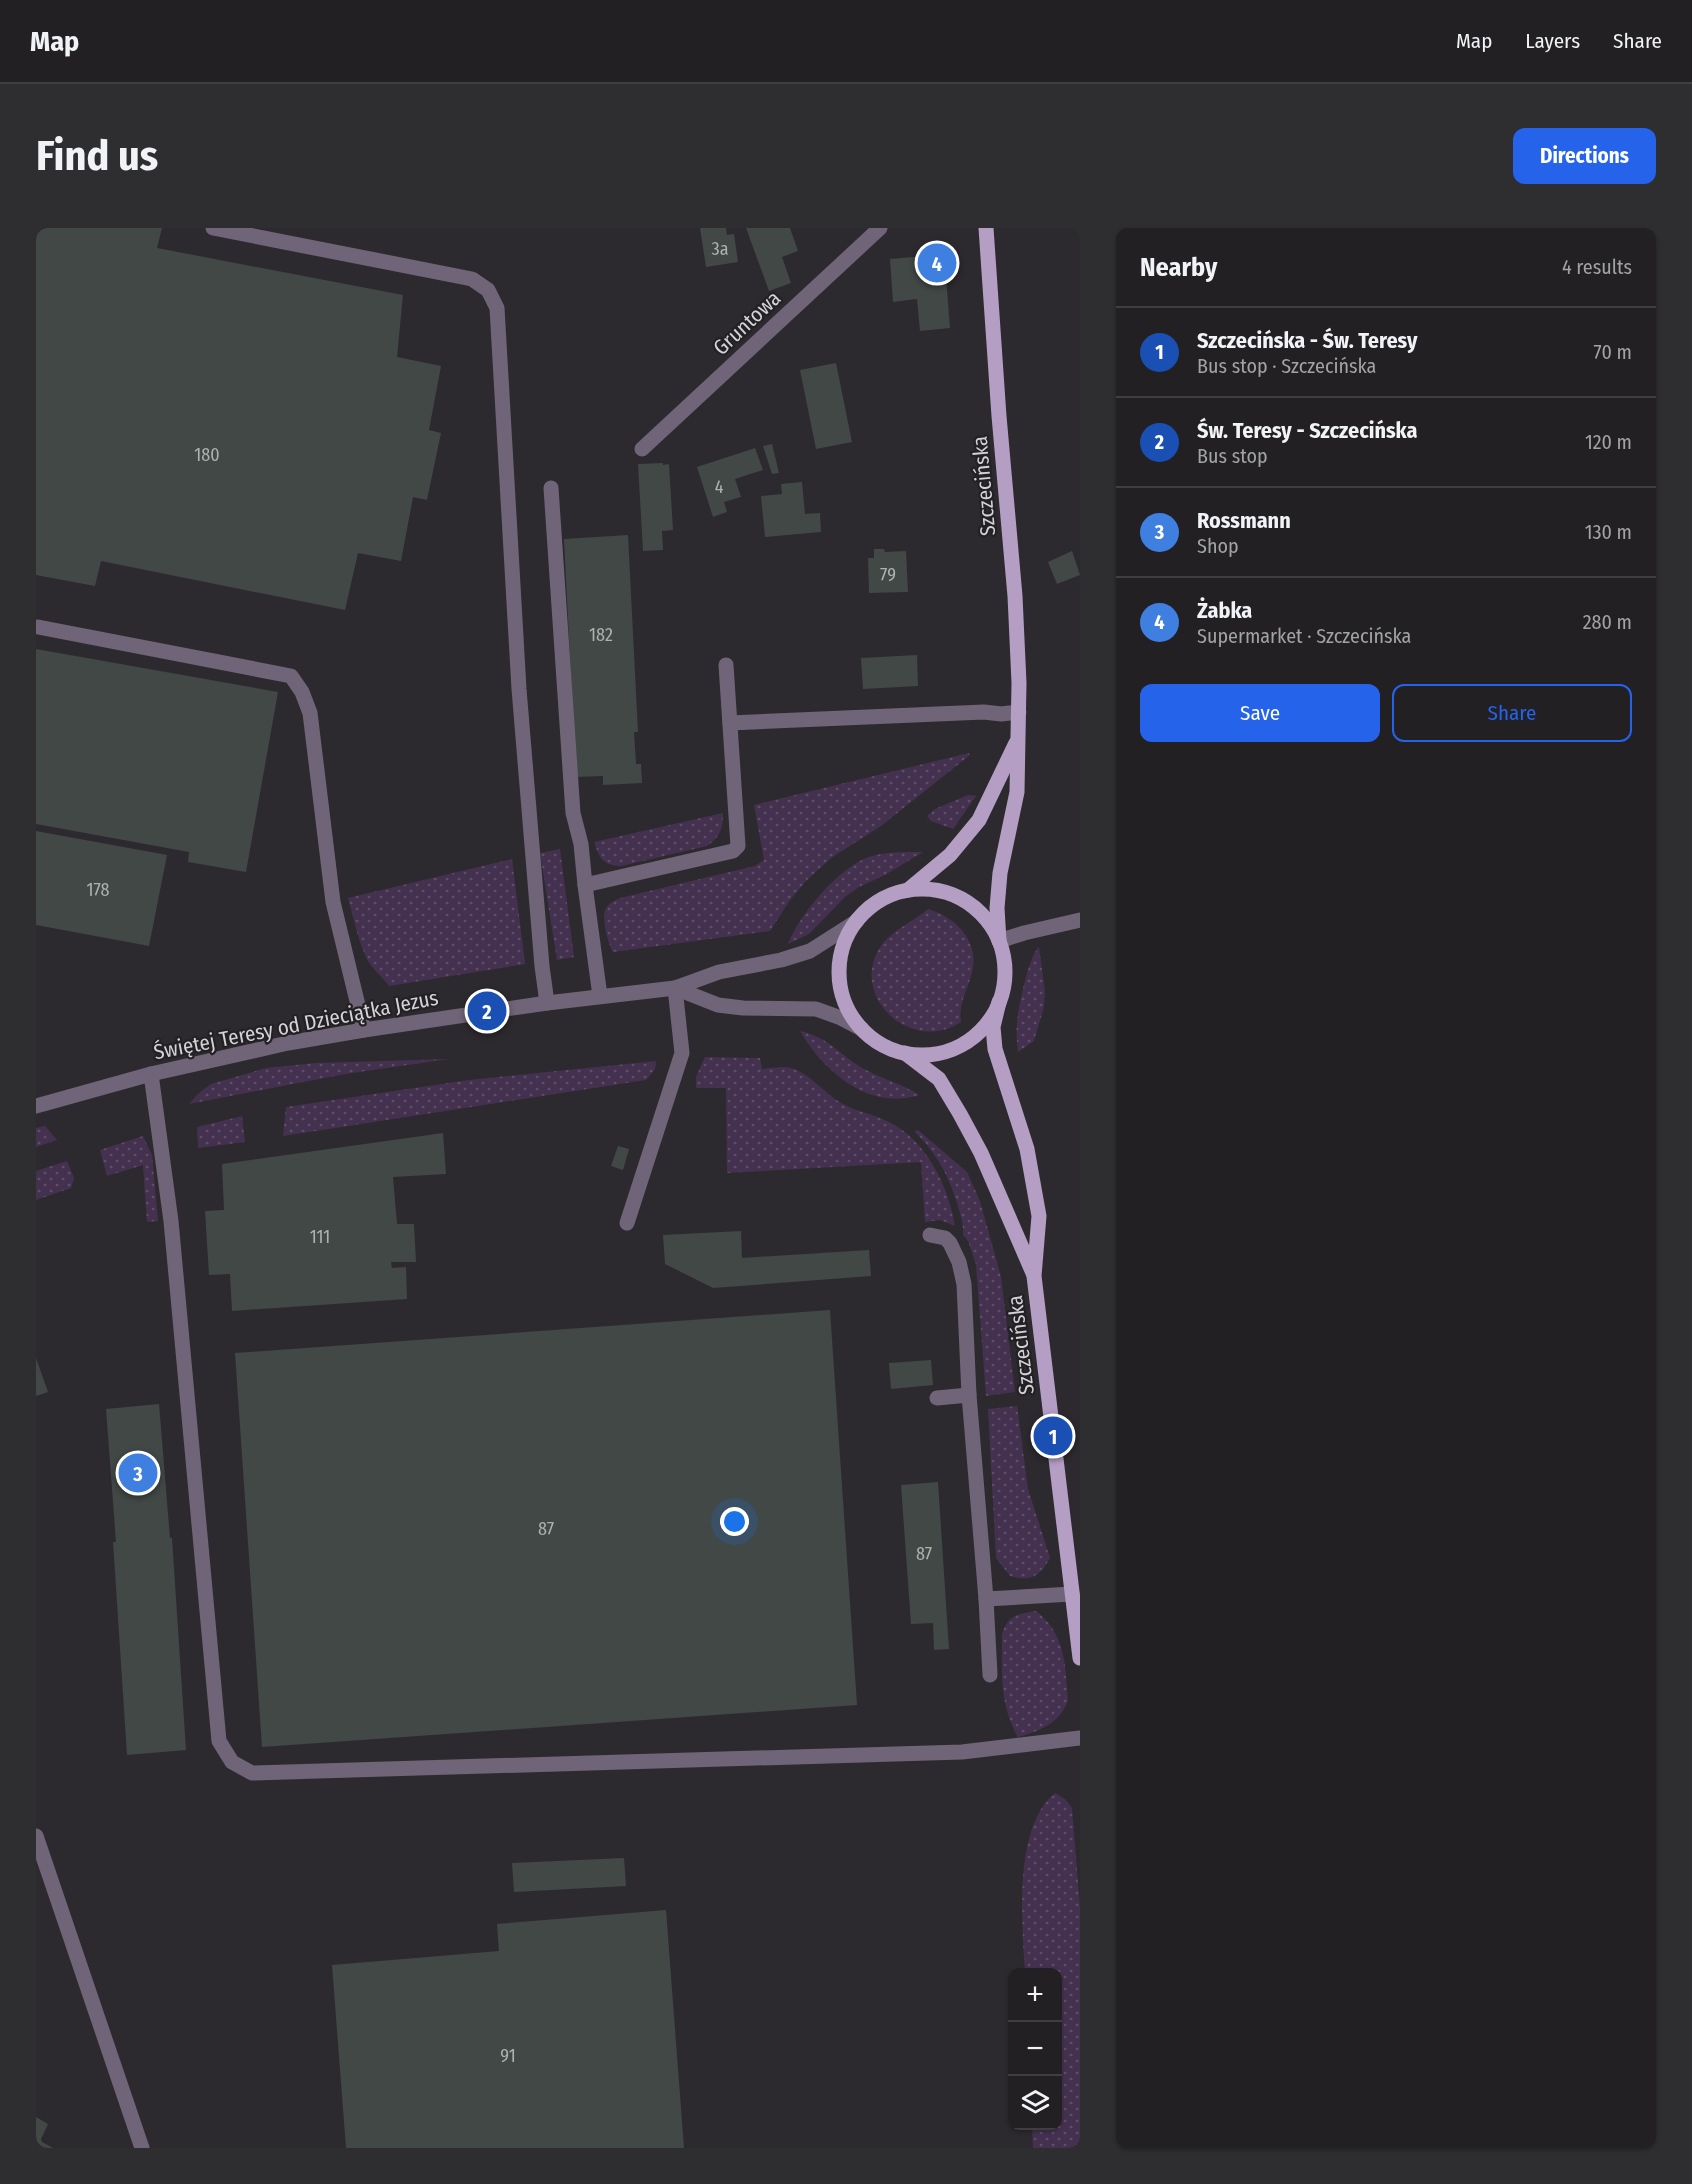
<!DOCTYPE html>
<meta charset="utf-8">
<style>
:root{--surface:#222023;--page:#2e2d30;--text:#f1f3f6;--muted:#a2a3a6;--line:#3f3e41;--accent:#2563eb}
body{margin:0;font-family:"Fira Sans Condensed",sans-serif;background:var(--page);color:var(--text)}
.controls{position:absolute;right:18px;bottom:18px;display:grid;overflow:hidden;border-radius:12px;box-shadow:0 2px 4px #0004}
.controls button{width:54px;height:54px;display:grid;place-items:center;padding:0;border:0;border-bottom:2px solid var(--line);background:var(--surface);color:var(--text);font:30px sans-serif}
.you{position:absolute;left:699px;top:1294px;width:21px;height:21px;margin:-15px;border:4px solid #fff;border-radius:50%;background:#1a73e8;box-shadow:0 0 0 9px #1a73e833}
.badge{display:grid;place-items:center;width:39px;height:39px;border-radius:50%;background:var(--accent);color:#fff;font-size:20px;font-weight:700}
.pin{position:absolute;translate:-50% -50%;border:3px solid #fff;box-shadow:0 2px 6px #0006}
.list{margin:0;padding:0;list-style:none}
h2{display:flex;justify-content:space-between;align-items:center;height:78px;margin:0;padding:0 24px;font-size:26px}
h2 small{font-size:20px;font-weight:400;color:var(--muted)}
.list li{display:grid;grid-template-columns:39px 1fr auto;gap:18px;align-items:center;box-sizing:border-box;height:90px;padding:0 24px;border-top:2px solid var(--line)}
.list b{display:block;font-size:22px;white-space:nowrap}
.list p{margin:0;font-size:20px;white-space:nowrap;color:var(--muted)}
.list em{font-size:20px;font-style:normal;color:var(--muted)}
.actions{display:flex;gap:12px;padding:18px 24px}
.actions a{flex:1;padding:14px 0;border:2px solid var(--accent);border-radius:12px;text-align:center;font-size:21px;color:var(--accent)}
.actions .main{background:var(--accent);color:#fff}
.icon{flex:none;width:33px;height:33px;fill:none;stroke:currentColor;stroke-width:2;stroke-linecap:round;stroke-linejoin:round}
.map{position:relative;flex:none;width:1044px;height:1920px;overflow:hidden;border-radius:12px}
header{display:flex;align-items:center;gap:36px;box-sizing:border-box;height:84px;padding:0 30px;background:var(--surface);border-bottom:2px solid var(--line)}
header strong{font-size:28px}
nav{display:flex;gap:33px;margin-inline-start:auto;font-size:21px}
.intro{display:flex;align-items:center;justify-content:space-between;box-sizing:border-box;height:144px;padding:0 36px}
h1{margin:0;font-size:42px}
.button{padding:15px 27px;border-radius:12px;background:var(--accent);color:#fff;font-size:21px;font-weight:700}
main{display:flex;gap:36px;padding:0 36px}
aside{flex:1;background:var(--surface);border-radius:12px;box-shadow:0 2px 4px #0004}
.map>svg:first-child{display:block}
</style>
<header>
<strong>Map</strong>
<nav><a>Map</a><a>Layers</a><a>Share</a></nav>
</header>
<div class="intro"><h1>Find us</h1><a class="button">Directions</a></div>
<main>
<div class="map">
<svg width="1044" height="1920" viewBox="0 0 1044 1920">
<defs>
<pattern id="grass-dots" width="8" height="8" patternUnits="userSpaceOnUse" patternTransform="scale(1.5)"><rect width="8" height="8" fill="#443150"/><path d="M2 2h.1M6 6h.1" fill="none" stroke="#5e4e68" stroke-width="1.8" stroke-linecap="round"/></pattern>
</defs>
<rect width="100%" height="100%" fill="#2d2a2f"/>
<!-- grass -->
<g fill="url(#grass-dots)">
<path d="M 933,525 L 934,527 L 845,598 L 795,630 L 770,653 L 754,672 L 734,703 L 577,724 C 572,715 566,693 569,683 C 571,676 578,673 584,670 L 719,638 L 728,632 L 718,577 Z"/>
<path d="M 932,567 L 940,568 L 917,601 L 895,593 L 891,588 L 899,581 Z"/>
<path d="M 687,585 C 687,600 684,609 671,618 L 585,638 C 567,638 563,629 558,614 Z"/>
<path d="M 524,621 L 538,729 L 521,732 L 504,625 Z"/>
<path d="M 887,624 L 849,647 L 823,659 L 810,668 L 773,706 L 752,716 C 764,686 800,643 830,630 C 849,623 868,624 887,624 Z"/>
<path d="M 476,631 L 489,736 L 353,758 C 347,749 338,743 332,733 C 322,714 318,691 312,670 Z"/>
<path d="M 892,681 C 920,689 944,714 936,744 C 932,762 922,775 925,794 C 876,827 811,768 845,718 C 855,703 878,693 892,681 Z"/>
<path d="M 1003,719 L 1009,764 L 1008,779 L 998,813 L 982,824 C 981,814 980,805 981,795 C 982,780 993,727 1003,719 Z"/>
<path d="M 764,803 C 796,810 805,830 832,843 C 849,852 867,856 883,867 C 833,883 788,844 764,803 Z"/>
<path d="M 669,829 L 724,830 L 726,841 C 733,840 742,839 749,839 C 770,841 785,862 802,873 C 818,884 836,885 853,894 C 891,913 912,958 919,998 L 904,992 L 889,994 L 885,934 L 691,945 L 690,860 L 660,860 L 660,849 Z"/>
<path d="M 413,831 L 309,846 L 153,876 L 163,865 L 175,856 L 230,840 L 280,835 Z"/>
<path d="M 620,833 L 619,841 L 610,852 L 247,908 L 250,879 L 433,852 Z"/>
<path d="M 206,888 L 209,914 L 162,920 L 161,899 Z"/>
<path d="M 9,898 L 21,912 L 0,919 L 0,900 Z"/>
<path d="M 882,902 L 931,944 L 944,973 L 965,1049 L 979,1164 L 950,1168 L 940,1036 L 932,1013 L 927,1007 C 928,997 924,985 921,975 C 912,946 900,925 879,904 Z"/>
<path d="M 107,908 L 116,927 L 122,993 L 111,994 L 107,937 L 71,948 L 64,922 Z"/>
<path d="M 31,933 L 38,950 L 35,960 L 0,972 L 0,943 Z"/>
<path d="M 981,1178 L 992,1261 L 1014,1330 C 1004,1348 995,1354 974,1348 L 960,1330 L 952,1181 Z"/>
<path d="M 1000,1383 C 1030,1406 1029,1438 1032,1472 C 1025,1495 1003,1503 982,1509 C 963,1476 966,1444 966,1407 C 971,1387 982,1386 1000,1383 Z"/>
<path d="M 1019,1565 L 1029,1571 L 1036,1580 L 1044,1680 L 1044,1920 L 997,1920 L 996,1898 L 1022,1898 L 1022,1744 L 989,1744 C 986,1696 977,1599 1019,1565 Z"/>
</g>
<!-- building -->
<g fill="#414846">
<path d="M 0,0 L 126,0 L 121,20 L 367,67 L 361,129 L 405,138 L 393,202 L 405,205 L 391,272 L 377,269 L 365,333 L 322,325 L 309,382 L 65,333 L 59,358 L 0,347 Z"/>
<path d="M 664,0 L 690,0 L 691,7 L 698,6 L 702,34 L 670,39 Z"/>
<path d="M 710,0 L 754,0 L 762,23 L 746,29 L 755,55 L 733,63 Z"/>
<path d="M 900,27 L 909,36 L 914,100 L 884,103 L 881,71 L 857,74 L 854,31 Z"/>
<path d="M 800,135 L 816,214 L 780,221 L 764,142 Z"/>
<path d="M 736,216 L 743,245 L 736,246 L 727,218 Z"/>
<path d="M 719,220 L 727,242 L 699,251 L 705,269 L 688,274 L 691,284 L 677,289 L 661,239 Z"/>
<path d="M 627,235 L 627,237 L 633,236 L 637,302 L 626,303 L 627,322 L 607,323 L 602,236 Z"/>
<path d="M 766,254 L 769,286 L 784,285 L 785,304 L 729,309 L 725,268 L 746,266 L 745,256 Z"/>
<path d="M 592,307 L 602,504 L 598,504 L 600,536 L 605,536 L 606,555 L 567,557 L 567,548 L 540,549 L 528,311 Z"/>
<path d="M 838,321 L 848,321 L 849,324 L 870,323 L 872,364 L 833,365 L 832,330 L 838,330 Z"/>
<path d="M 1036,323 L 1044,347 L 1021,356 L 1012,334 Z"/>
<path d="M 0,421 L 242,464 L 210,644 L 152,634 L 153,624 L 0,596 Z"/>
<path d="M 881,427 L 882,458 L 827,461 L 825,430 Z"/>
<path d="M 0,603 L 131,627 L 113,718 L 0,697 Z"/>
<path d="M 407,905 L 410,946 L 357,949 L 361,996 L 378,996 L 380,1034 L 355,1034 L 356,1040 L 370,1039 L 371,1071 L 196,1083 L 194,1046 L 173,1047 L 169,983 L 188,982 L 186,936 Z"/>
<path d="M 582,918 L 593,921 L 587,942 L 575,938 Z"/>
<path d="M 705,1003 L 706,1030 L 833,1022 L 835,1048 L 677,1060 L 629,1036 L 627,1007 Z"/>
<path d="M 794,1082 L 821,1477 L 226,1519 L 199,1125 Z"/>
<path d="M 0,1130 L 12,1164 L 0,1168 Z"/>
<path d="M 895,1132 L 897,1157 L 855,1161 L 853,1135 Z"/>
<path d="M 123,1176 L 134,1310 L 136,1310 L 150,1522 L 91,1527 L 77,1314 L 80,1314 L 70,1181 Z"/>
<path d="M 902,1254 L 913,1421 L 898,1422 L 897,1395 L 875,1396 L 865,1257 Z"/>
<path d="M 588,1630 L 590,1658 L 478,1664 L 476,1635 Z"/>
<path d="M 630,1682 L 648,1920 L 310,1920 L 296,1737 L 463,1723 L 461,1696 Z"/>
<path d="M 0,1889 L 12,1896 L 5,1911 L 6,1914 L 17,1920 L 0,1920 Z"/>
</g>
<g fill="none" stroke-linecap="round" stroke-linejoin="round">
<!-- minor -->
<g stroke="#706578" stroke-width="15">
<path d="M 177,0 L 436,51 L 452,62 L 461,80 L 483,461 L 506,738 L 511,775"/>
<path d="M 606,221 L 844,0"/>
<path d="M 515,260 L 537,585 L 545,616 L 549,657"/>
<path d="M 2,399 L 255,448 L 266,464 L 274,485 L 297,674 L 328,802"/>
<path d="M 694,495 L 948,484 L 965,486 L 983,484"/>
<path d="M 963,713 L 988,705 L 1044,692"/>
<path d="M 639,760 L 682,777 L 707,780 L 780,781 L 805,790 L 826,801"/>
<path d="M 564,768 L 549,657 L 697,623 L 702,618 L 690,437"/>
<path d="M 115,846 L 135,993 L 183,1513 L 196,1534 L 216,1545 L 926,1524 L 1044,1510"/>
<path d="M 0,878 L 115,846 L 252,815 L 328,802 L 511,775 L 639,760 L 683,744 L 745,732 L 774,723 L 821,693"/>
<path d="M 591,995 L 646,825 L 639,760"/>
<path d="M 894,1007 L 909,1010 L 914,1015 L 923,1034 L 928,1056 L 933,1167 L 950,1371 L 954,1447"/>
<path d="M 901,1170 L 933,1167"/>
<path d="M 950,1371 L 1036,1366"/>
<path d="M 0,1608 L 106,1920"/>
</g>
<!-- major -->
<g stroke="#b59ec4" stroke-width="15">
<path d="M 950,0 L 963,188 L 979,368 L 983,455 L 981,564 L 964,645 L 961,680 L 963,713"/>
<circle cx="886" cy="744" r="83"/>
<path d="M 872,662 L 914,627 L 943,592 L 980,515"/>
<path d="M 963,774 L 957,799 L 959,821 L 991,921 L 1003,988 L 998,1048 L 1044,1430"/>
<path d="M 869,825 L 903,851 L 924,886 L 945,925 L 997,1045"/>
</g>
</g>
<g text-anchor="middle" stroke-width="4.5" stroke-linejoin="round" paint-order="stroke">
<!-- number labels -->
<g font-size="18" fill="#afb0b1">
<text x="684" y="27">3a</text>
<text x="171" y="233">180</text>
<text x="683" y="265">4</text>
<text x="852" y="353">79</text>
<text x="565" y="413">182</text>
<text x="62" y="668">178</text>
<text x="284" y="1015">111</text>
<text x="510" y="1307">87</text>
<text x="888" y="1332">87</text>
<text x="472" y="1834">91</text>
</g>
<!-- street labels -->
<g font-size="21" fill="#d4d2d5" stroke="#232125">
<text transform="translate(711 95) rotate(-43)" y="7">Gruntowa</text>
<text transform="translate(948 258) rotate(-95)" y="7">Szczecińska</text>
<text transform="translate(260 797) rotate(-11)" y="7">Świętej Teresy od Dzieciątka Jezus</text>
<text transform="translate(985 1117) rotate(-97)" y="7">Szczecińska</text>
</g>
</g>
</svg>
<div class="controls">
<button>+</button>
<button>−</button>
<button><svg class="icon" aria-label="layers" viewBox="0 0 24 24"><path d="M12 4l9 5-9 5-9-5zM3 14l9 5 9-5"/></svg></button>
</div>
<div class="you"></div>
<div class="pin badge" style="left:1017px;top:1208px;background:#1a4fb4">1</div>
<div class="pin badge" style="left:451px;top:783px;background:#1a4fb4">2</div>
<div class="pin badge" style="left:102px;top:1245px;background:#3f7fe0">3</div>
<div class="pin badge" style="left:901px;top:35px;background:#3f7fe0">4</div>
</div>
<aside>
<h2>Nearby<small>4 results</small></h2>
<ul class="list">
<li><span class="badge" style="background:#1a4fb4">1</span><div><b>Szczecińska - Św. Teresy</b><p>Bus stop · Szczecińska</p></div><em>70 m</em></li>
<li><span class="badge" style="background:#1a4fb4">2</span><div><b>Św. Teresy - Szczecińska</b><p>Bus stop</p></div><em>120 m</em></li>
<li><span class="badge" style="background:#3f7fe0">3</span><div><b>Rossmann</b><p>Shop</p></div><em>130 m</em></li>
<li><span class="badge" style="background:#3f7fe0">4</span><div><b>Żabka</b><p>Supermarket · Szczecińska</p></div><em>280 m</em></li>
</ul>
<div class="actions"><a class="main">Save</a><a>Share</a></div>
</aside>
</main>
